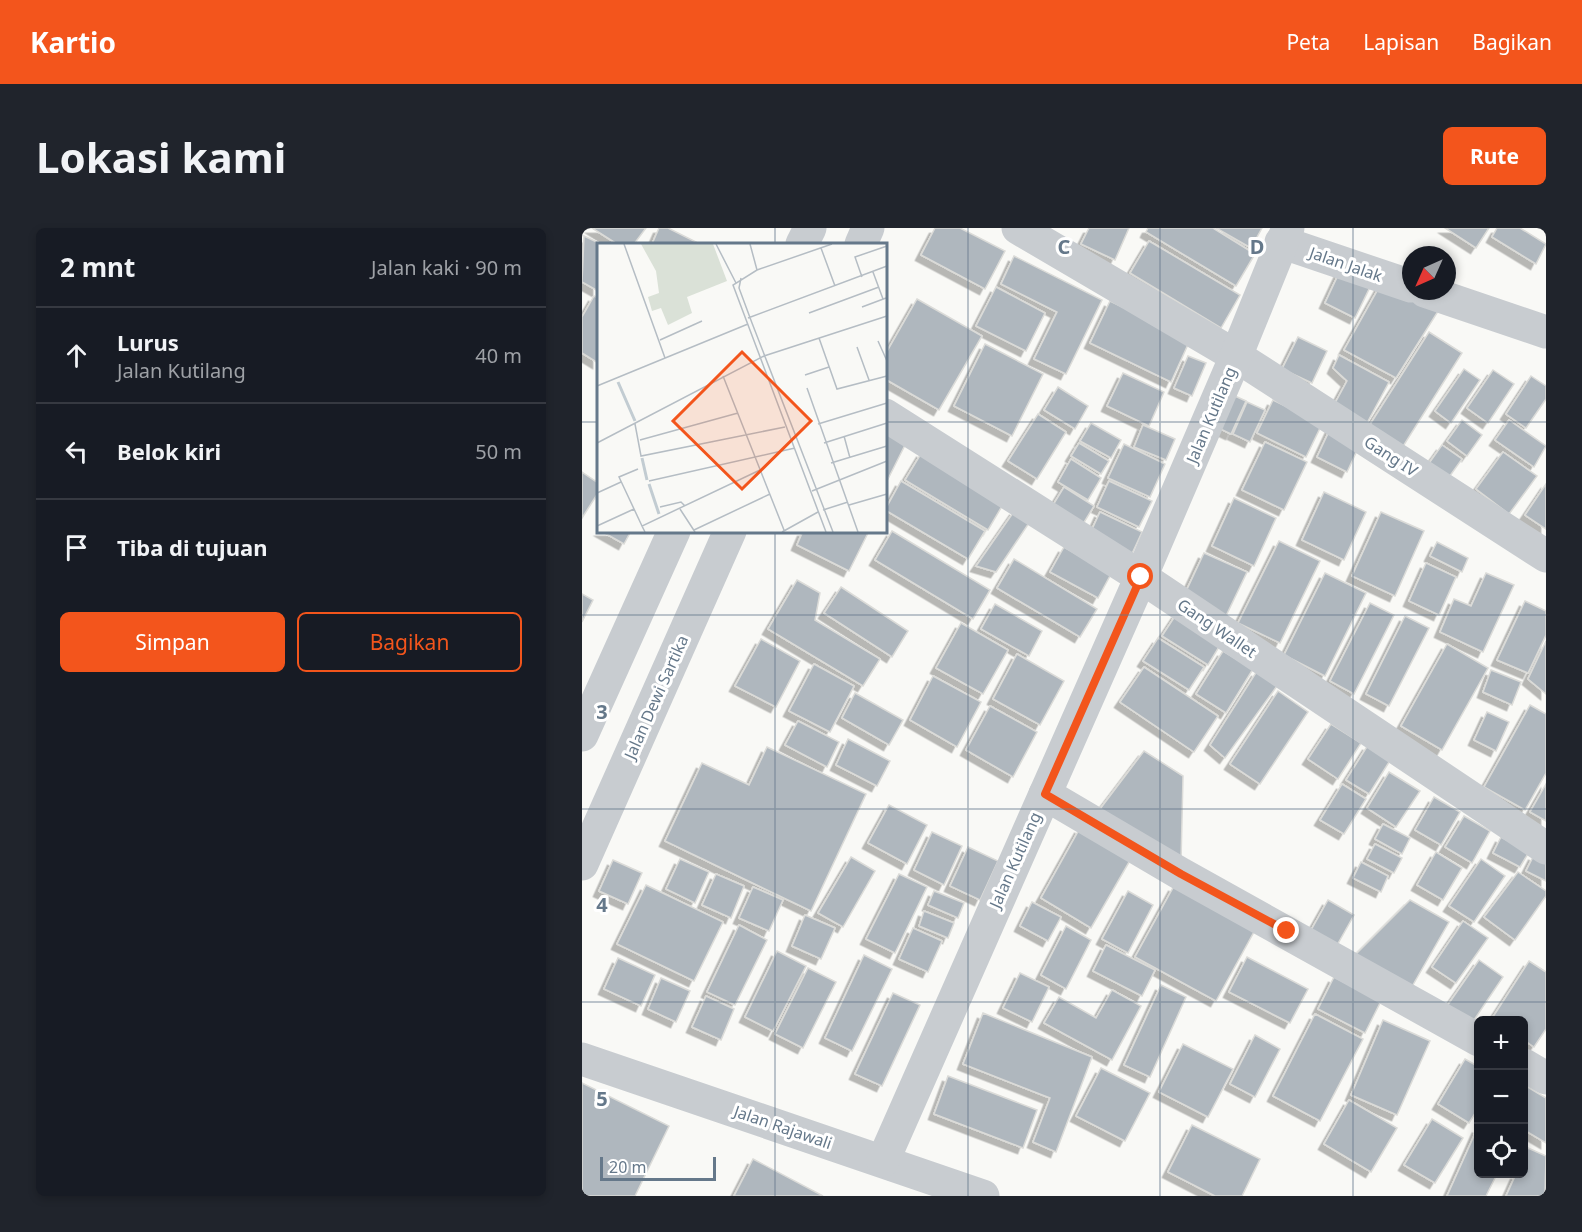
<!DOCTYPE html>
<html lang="id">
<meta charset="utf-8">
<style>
:root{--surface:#171b24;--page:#20242c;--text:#f1f3f6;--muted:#9ea1a6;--line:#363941;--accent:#f3551c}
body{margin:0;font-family:"Noto Sans",sans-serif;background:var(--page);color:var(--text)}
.controls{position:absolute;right:18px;bottom:18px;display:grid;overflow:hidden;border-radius:9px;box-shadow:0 3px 9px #0003}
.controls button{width:54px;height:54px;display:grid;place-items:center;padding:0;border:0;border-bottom:2px solid var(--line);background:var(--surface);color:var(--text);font:30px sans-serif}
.compass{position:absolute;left:820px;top:18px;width:54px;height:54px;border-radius:50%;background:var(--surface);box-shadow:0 3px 9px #0003;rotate:225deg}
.scale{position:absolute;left:18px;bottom:15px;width:116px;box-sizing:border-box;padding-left:6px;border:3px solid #65788a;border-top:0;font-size:16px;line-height:21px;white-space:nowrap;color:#65788a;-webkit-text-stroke:4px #fff;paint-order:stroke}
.stop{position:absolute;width:18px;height:18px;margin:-14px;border:4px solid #f3551c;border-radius:50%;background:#fff}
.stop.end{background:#f3551c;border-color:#fff;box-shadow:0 2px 6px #0008}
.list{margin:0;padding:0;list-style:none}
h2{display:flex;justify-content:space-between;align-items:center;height:78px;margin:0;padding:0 24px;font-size:26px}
h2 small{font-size:20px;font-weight:400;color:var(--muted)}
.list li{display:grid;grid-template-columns:39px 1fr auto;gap:18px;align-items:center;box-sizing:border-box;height:96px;padding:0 24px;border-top:2px solid var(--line)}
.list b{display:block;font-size:22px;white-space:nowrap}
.list p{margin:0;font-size:20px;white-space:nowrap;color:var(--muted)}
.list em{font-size:20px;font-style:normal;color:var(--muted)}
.actions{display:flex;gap:12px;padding:18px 24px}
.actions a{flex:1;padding:14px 0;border:2px solid var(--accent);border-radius:9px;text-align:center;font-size:21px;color:var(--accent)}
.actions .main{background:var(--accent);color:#fff}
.icon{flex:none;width:33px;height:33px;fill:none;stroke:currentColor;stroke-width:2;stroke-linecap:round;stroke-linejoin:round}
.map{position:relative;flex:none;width:964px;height:968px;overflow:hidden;border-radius:9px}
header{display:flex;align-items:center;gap:36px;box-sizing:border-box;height:84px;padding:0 30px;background:var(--accent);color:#fff}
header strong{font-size:28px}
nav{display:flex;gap:33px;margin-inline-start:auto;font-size:21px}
.intro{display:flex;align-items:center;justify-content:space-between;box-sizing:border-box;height:144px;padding:0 36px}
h1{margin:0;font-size:42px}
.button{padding:15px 27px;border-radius:9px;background:var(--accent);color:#fff;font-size:21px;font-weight:700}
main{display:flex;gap:36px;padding:0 36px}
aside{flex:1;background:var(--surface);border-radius:9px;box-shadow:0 3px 9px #0003}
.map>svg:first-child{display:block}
</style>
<header>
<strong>Kartio</strong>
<nav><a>Peta</a><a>Lapisan</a><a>Bagikan</a></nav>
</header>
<div class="intro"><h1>Lokasi kami</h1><a class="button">Rute</a></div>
<main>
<aside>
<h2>2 mnt<small>Jalan kaki · 90 m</small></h2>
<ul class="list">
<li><svg class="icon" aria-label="ahead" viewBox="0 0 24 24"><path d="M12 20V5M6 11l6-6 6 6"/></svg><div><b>Lurus</b><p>Jalan Kutilang</p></div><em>40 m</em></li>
<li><svg class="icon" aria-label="left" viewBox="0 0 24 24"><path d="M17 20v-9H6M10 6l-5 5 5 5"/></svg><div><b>Belok kiri</b></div><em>50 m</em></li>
<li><svg class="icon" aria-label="arrive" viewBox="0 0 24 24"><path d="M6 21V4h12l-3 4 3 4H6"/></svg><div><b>Tiba di tujuan</b></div></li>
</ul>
<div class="actions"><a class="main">Simpan</a><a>Bagikan</a></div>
</aside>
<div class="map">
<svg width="964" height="968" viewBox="0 0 964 968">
<defs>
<filter id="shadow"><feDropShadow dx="-5.5" dy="5.5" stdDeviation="0" flood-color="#0004"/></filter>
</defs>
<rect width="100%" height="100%" fill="#f9f9f6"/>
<!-- building -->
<g fill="#afb7be" stroke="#dbdbd8" stroke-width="1.5" filter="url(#shadow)">
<path d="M 10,0 L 64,0 L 52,16 L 35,16 Z"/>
<path d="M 77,0 L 86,0 L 114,14 L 112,16 L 70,16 Z"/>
<path d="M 353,0 L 378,0 L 423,23 L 403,61 L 339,27 Z"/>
<path d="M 507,0 L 547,0 L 533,32 L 499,16 Z"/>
<path d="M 566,0 L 631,0 L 673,26 L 654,58 L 564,4 Z"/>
<path d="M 634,0 L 680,0 L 669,20 Z"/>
<path d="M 863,0 L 907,0 L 894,20 Z"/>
<path d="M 915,0 L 938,0 L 964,16 L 954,36 L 910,9 Z"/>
<path d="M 2,8 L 19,16 L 16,16 L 16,63 L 0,54 Z"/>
<path d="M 567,13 L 658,67 L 639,100 L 548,45 Z"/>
<path d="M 432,28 L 520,72 L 484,146 L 452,131 L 475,84 L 419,56 Z"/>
<path d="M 758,43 L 789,57 L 773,90 L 743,75 Z"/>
<path d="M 799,56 L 860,77 L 814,150 L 762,122 Z"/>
<path d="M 414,59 L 463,85 L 444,123 L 394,98 Z"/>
<path d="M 12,68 L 16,70 L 16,135 L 0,125 L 0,89 Z"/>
<path d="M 335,71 L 400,108 L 357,182 L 303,151 L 303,127 Z"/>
<path d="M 528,73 L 608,112 L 589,154 L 508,115 Z"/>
<path d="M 847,104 L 880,125 L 820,220 L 787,198 Z"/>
<path d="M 716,109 L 745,123 L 730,155 L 700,141 Z"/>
<path d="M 403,116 L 461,146 L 430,208 L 372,178 Z"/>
<path d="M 757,127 L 807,154 L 785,195 L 752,177 L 765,153 L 751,140 Z"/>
<path d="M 606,128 L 624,135 L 610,168 L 592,160 Z"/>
<path d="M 882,141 L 898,152 L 869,195 L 853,183 Z"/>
<path d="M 911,142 L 932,156 L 906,195 L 885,180 Z"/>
<path d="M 541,145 L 582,164 L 567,198 L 525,178 Z"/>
<path d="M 949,148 L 964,158 L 964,171 L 944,200 L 924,186 Z"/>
<path d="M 476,159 L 506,178 L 493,201 L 462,182 Z"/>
<path d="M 646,165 L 664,173 L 649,206 L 632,198 Z"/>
<path d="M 691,172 L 740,196 L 724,229 L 675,205 Z"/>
<path d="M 665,174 L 683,182 L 668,214 L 651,206 Z"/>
<path d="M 456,186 L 484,204 L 455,251 L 426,233 Z"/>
<path d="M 880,192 L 900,207 L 885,228 L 865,213 Z"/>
<path d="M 927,192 L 964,218 L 952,239 L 913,212 Z"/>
<path d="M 509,195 L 539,212 L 529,230 L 498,213 Z"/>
<path d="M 303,197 L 327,209 L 303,257 Z"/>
<path d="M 561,197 L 593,211 L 584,232 L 552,219 Z"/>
<path d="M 750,197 L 780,212 L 765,244 L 735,229 Z"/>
<path d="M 683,214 L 725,234 L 702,282 L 660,262 Z"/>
<path d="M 497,215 L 527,233 L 519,246 L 489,228 Z"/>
<path d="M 542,216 L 583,236 L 568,269 L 526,250 Z"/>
<path d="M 860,217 L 880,231 L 865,252 L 845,238 Z"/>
<path d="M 340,224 L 423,273 L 406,302 L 323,252 Z"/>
<path d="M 921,224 L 955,248 L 927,286 L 894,261 Z"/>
<path d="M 489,231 L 519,250 L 506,272 L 476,254 Z"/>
<path d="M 0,244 L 16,255 L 16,265 L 0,290 Z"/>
<path d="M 319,253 L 403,303 L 386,331 L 303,282 Z"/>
<path d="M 527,253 L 570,273 L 557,299 L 515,279 Z"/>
<path d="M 964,256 L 964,301 L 943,287 Z"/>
<path d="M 482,259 L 512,278 L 498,301 L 468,282 Z"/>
<path d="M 742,264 L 784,284 L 762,332 L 720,312 Z"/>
<path d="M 652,270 L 694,290 L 672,338 L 630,318 Z"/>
<path d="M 433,282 L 449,292 L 414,344 L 394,338 Z"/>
<path d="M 518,284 L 560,304 L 548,330 L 506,310 Z"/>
<path d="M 799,284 L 842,303 L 813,368 L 770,348 Z"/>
<path d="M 19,303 L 49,303 L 42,316 Z"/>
<path d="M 221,303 L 287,303 L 267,343 L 215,317 Z"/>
<path d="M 310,303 L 408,362 L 391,391 L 293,332 Z"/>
<path d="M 697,313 L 738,333 L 698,415 L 656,395 Z"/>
<path d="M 855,314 L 886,330 L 880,344 L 848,328 Z"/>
<path d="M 482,319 L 529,346 L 516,370 L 468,344 Z"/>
<path d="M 622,325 L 665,344 L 642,392 L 600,372 Z"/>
<path d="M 432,331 L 515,381 L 498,409 L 415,360 Z"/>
<path d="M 844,335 L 874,349 L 857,387 L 827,373 Z"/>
<path d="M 743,345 L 784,365 L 743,448 L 702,427 Z"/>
<path d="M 904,345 L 932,357 L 901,424 L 858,404 L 872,371 L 889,378 Z"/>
<path d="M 215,352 L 238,365 L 233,392 L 298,431 L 281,458 L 186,401 Z"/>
<path d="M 259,359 L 326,403 L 310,429 L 242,385 Z"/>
<path d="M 0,366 L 11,372 L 0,394 Z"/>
<path d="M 943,373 L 964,383 L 964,407 L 946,445 L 915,432 Z"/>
<path d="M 788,375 L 812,387 L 772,466 L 748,453 Z"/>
<path d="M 413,376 L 460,403 L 447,428 L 399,401 Z"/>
<path d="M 595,385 L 640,414 L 626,437 L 580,408 Z"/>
<path d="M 823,388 L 847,400 L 807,478 L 784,466 Z"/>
<path d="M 379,395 L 426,422 L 401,466 L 354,440 Z"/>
<path d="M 576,410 L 622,439 L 607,462 L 561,433 Z"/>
<path d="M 179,411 L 218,433 L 194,479 L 153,458 Z"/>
<path d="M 964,413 L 964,466 L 946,451 Z"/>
<path d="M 865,416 L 906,440 L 860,522 L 819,498 Z"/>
<path d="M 641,423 L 671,441 L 644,485 L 614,466 Z"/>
<path d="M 435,426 L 482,453 L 458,497 L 411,471 Z"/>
<path d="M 232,436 L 272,458 L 248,504 L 207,483 Z"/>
<path d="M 562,439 L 636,488 L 612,524 L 538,474 Z"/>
<path d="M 909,442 L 939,454 L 930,477 L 901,464 Z"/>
<path d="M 675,443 L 695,458 L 643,530 L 628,517 Z"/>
<path d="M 351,448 L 399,474 L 375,519 L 328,492 Z"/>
<path d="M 696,463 L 726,484 L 678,556 L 648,536 Z"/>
<path d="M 273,465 L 321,492 L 307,517 L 260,490 Z"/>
<path d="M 948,477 L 964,486 L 964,545 L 943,582 L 902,559 Z"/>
<path d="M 408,478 L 455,504 L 431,549 L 384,522 Z"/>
<path d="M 905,484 L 927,494 L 914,523 L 892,512 Z"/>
<path d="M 216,493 L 257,514 L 245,539 L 203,517 Z"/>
<path d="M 749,496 L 779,515 L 756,551 L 726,531 Z"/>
<path d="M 266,511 L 308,533 L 295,558 L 254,537 Z"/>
<path d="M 786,517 L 809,531 L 787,566 L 764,552 Z"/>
<path d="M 185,519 L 284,566 L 229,683 L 83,613 L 120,535 L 167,557 Z"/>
<path d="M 562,523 L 601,548 L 599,635 L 515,585 Z"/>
<path d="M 807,544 L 838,563 L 814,599 L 785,580 Z"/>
<path d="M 760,556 L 784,571 L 762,606 L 738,592 Z"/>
<path d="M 964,556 L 964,593 L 948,584 Z"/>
<path d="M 852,569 L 878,584 L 859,617 L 833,602 Z"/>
<path d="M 307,577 L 345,597 L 325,636 L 286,615 Z"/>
<path d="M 882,588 L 908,603 L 890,635 L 863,619 Z"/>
<path d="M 801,596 L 828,610 L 820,626 L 793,611 Z"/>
<path d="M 498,600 L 550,629 L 509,700 L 459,670 Z"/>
<path d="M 350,604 L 380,618 L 362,657 L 332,642 Z"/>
<path d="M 919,609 L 947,624 L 938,639 L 911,625 Z"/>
<path d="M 793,616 L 820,630 L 812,645 L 785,631 Z"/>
<path d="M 386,619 L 416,633 L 398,672 L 368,658 Z"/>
<path d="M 854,624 L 880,640 L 861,672 L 835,657 Z"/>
<path d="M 952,627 L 964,633 L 964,653 L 944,643 Z"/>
<path d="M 269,629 L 293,643 L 261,699 L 236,685 Z"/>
<path d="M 98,631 L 127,644 L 113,675 L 84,661 Z"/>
<path d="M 899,631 L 923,648 L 892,694 L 867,678 Z"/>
<path d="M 31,632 L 60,645 L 46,676 L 17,663 Z"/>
<path d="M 779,634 L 806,648 L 799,664 L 771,650 Z"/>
<path d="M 936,644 L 964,663 L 964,668 L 933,712 L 902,689 Z"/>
<path d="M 134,646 L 162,658 L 149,690 L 120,677 Z"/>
<path d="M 317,646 L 345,659 L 313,725 L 284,711 Z"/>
<path d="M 64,657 L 141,694 L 112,753 L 35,716 Z"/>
<path d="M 592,658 L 673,702 L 634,773 L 553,729 Z"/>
<path d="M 171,659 L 201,672 L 187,703 L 157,690 Z"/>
<path d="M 352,663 L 382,675 L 376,690 L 346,677 Z"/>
<path d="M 546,663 L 571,677 L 546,725 L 520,711 Z"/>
<path d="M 746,672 L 772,687 L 754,719 L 728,704 Z"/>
<path d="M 828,672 L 867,694 L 828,762 L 771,729 Z"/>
<path d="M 450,674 L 479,689 L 466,713 L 438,698 Z"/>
<path d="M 342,683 L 372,695 L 366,710 L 337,698 Z"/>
<path d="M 223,687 L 253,700 L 239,731 L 210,718 Z"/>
<path d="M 881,693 L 906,710 L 874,755 L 850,739 Z"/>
<path d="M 157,697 L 185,712 L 153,777 L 125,764 Z"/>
<path d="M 484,698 L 509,712 L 484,761 L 459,747 Z"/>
<path d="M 331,700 L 360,713 L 346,744 L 317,731 Z"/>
<path d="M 524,717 L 573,742 L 560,768 L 511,743 Z"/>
<path d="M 195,723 L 224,738 L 191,803 L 163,789 Z"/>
<path d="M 282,727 L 310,741 L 270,823 L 243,810 Z"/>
<path d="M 665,729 L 726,761 L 708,795 L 647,764 Z"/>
<path d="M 36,730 L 73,747 L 59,778 L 22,761 Z"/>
<path d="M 897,732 L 921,749 L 890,795 L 865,778 Z"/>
<path d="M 947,733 L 964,744 L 964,801 L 952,819 L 942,812 L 942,792 L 909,792 Z"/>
<path d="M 226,740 L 254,754 L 221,820 L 193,806 Z"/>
<path d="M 438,745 L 467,759 L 450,794 L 421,780 Z"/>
<path d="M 752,749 L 799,773 L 783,805 L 736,781 Z"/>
<path d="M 79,750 L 108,763 L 94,794 L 66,781 Z"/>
<path d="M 579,757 L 604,769 L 568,849 L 542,837 Z"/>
<path d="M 530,762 L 559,778 L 530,832 L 462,795 L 477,769 L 514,790 Z"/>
<path d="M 311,765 L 338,777 L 300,858 L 273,846 Z"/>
<path d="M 124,768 L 152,781 L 139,812 L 110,799 Z"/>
<path d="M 401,785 L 510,829 L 474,924 L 451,914 L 468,870 L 381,836 Z"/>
<path d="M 733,786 L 781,811 L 738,893 L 691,868 Z"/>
<path d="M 801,792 L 848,813 L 815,887 L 769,867 Z"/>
<path d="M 673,807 L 698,821 L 673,869 L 648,856 Z"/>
<path d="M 601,816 L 651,841 L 626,889 L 577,864 Z"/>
<path d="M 883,831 L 897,839 L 897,879 L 887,895 L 856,876 Z"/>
<path d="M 519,840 L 568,865 L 543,913 L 494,888 Z"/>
<path d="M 366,848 L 455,882 L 441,920 L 352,886 Z"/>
<path d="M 0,855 L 87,898 L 53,968 L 0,968 Z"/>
<path d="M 942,857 L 964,870 L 964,915 L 942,902 Z"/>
<path d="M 767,872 L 815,900 L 789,944 L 742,916 Z"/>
<path d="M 850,891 L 881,910 L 853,955 L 822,937 Z"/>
<path d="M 610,897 L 678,931 L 660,968 L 633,968 L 586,944 Z"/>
<path d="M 896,899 L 897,946 L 915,946 L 904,968 L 865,968 Z"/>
<path d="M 946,920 L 964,928 L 963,968 L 924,968 L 934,946 L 942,946 L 942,929 Z"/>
<path d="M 171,931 L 241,968 L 152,968 Z"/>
</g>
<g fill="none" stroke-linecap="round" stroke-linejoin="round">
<!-- minor -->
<g stroke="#c8ccd0" stroke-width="33">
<path d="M 436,0 L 654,128 L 964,328"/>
<path d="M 699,14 L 829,58"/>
<path d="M 843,63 L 964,104"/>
<path d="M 303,187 L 559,349 L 964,620"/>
<path d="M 463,566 L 599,646 L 897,812"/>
<path d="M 0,831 L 401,968"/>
<path d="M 942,837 L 964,850"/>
<path d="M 301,933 L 559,349 L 654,128 L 706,0"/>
</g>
<!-- tertiary -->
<g stroke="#c8ccd0" stroke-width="33">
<path d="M 220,16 L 228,0"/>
<path d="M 279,16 L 286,0"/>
<path d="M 0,507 L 92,303"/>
<path d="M 0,636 L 148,303"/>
</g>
</g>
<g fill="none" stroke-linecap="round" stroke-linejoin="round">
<!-- route -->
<path stroke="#f3551c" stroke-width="8" d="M 559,349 L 463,566 L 599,646 L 705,703"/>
</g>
<!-- grid -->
<path fill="none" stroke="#65788a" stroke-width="1.5" stroke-opacity="0.55" d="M 193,0 L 193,16M 386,0 L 386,968M 578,0 L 578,968M 771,0 L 771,968M 0,194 L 16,194M 303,194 L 964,194M 193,303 L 193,968M 0,387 L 964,387M 0,581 L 964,581M 0,774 L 964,774"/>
<g text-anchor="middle" stroke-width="6" stroke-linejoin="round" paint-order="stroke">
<!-- street labels -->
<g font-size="16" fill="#65788a" stroke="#fff">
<text transform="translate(764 36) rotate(19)" y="6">Jalan Jalak</text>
<text transform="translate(629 187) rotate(-67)" y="6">Jalan Kutilang</text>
<text transform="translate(809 228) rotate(33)" y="6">Gang IV</text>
<text transform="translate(635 400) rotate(34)" y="6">Gang Wallet</text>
<text transform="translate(74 469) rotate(-66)" y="6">Jalan Dewi Sartika</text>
<text transform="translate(433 632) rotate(-66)" y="6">Jalan Kutilang</text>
<text transform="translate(201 899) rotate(19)" y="6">Jalan Rajawali</text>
</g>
</g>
<!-- overview -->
<g transform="translate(15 15)">
<rect width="290" height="290" fill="#f9f9f6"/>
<path d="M 44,1 L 116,1 L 130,38 L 90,54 L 95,70 L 71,82 L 64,65 L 55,68 L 51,54 L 62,50 L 59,28 Z" fill="#dae1d7"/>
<path fill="none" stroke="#c2ccd2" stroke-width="3" d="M 21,139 L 38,178M 45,215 L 50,237M 52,241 L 62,271"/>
<path fill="none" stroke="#b5bdc4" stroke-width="1.5" d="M 27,1 L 68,115M 119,1 L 139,40M 153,1 L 160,27M 224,5 L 238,43M 276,29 L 286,56M 265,34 L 258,14 L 290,3M 144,35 L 142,45 L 155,80 L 236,289M 265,64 L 289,55M 212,70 L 282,44M 151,75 L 290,23M 222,95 L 240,146 L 290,133M 63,97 L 105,78M 281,98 L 290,118M 260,104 L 272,137M 208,132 L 232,124M 126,133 L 187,287M 0,143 L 151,81M 210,145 L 261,289M 38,181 L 44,213 L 188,184M 221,181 L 290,160M 247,193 L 253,215M 43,197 L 141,170M 0,200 L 167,113 L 290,73M 227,200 L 290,180M 234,220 L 290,203M 41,226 L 22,234 L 45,283M 52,238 L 198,205M 215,248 L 290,218M 0,250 L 24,239M 252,262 L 290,251M 63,264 L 84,259 L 88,263M 83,266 L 98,289M 226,267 L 251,259M 0,283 L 37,266M 97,287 L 173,251M 48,289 L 45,283 L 163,227M 185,289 L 221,269M 229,289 L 136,42 L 160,27 L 235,1"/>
<path fill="#f3551c" fill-opacity="0.15" stroke="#f3551c" stroke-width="3" d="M 145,109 L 214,178 L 145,246 L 76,178 Z"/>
<rect width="290" height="290" fill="none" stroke="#65788a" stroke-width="3"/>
</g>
<g font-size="20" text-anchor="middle" font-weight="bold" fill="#65788a" stroke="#fff" stroke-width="6" stroke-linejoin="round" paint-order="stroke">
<text x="482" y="26">C</text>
<text x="675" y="26">D</text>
<text x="20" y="491">3</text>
<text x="20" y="684">4</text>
<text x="20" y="878">5</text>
</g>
</svg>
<div class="controls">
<button>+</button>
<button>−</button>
<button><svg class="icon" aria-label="locate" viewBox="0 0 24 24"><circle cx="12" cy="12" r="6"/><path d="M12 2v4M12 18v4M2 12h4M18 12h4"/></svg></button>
</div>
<svg class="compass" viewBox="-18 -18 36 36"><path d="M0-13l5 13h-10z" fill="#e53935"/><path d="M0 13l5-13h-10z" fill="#9ea1a6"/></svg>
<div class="scale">20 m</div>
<div class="stop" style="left:559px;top:349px"></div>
<div class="stop end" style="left:705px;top:703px"></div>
</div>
</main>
